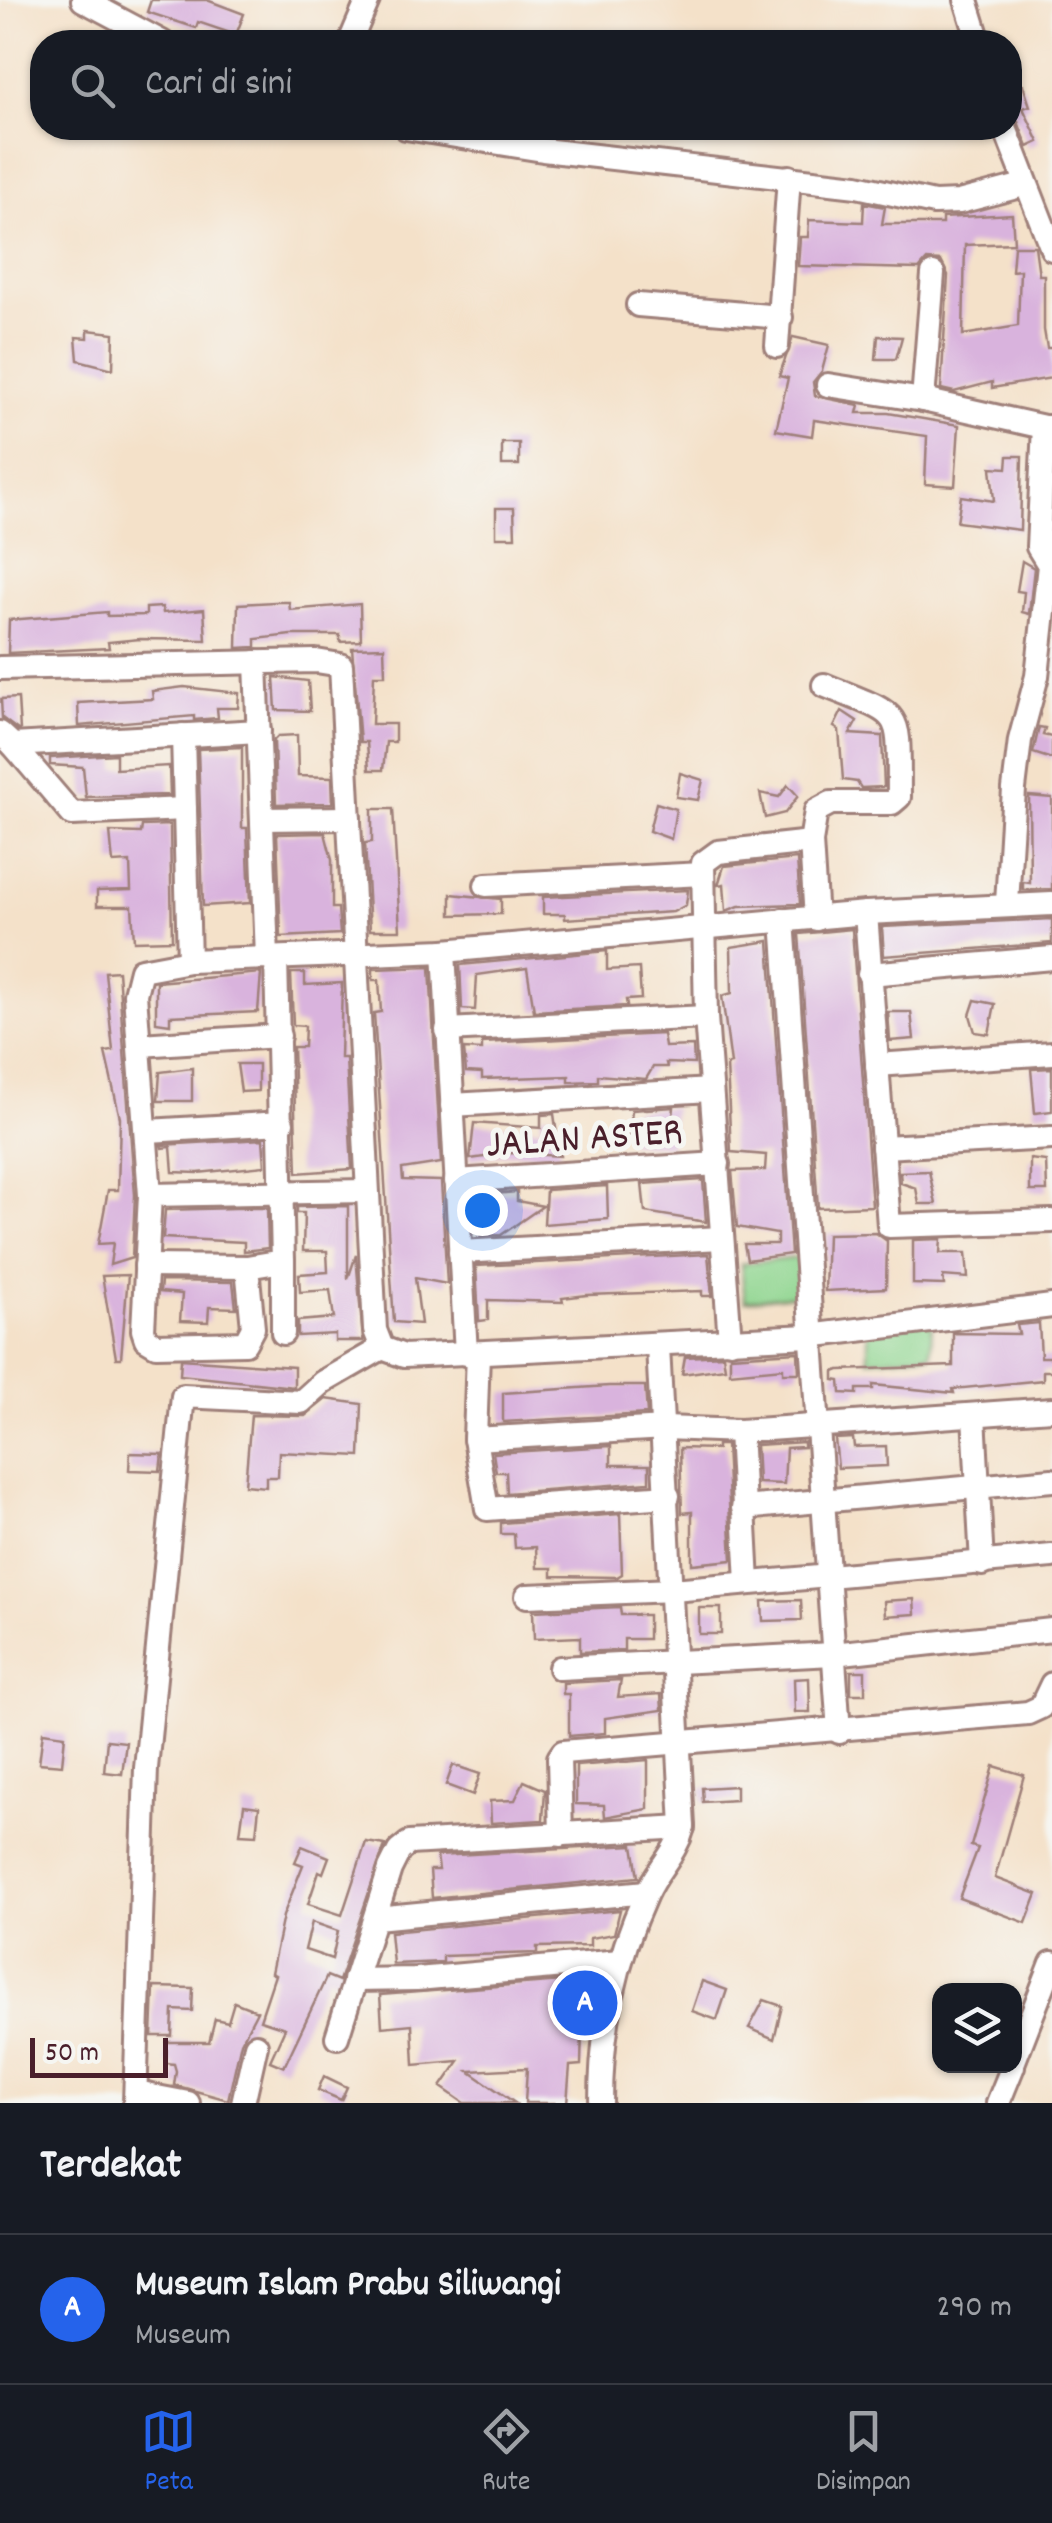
<!DOCTYPE html>
<html lang="id">
<style>
:root{--surface:#171b24;--page:#20242c;--text:#f1f3f6;--muted:#9ea1a6;--line:#363941;--accent:#2563eb}
body{margin:0;font-family:Dekko,sans-serif;background:var(--page);color:var(--text)}
.controls{position:absolute;right:30px;bottom:30px;display:grid;overflow:hidden;border-radius:20px;box-shadow:0 2px 8px #0004}
.controls button{width:90px;height:90px;display:grid;place-items:center;padding:0;border:0;border-bottom:2px solid var(--line);background:var(--surface);color:var(--text);font:50px sans-serif}
.scale{position:absolute;left:30px;bottom:25px;width:138px;box-sizing:border-box;padding-left:10px;border:5px solid #4a1f2b;border-top:0;font-size:28px;line-height:35px;white-space:nowrap;color:#4a1f2b;-webkit-text-stroke:8px #f6f6f2;paint-order:stroke}
.you{position:absolute;left:482px;top:1210px;width:35px;height:35px;margin:-25px;border:8px solid #fff;border-radius:50%;background:#1a73e8;box-shadow:0 0 0 15px #1a73e833}
.badge{display:grid;place-items:center;width:65px;height:65px;border-radius:50%;background:var(--accent);color:#fff;font-size:32px;font-weight:700}
.pin{position:absolute;translate:-50% -50%;border:5px solid #fff;box-shadow:0 2px 10px #0006}
.list{margin:0;padding:0;list-style:none}
h2{display:flex;justify-content:space-between;align-items:center;height:130px;margin:0;padding:0 40px;font-size:42px}
h2 small{font-size:32px;font-weight:400;color:var(--muted)}
.list li{display:grid;grid-template-columns:65px 1fr auto;gap:30px;align-items:center;box-sizing:border-box;height:150px;padding:0 40px;border-top:2px solid var(--line)}
.list b{display:block;font-size:38px;white-space:nowrap}
.list p{margin:0;font-size:32px;white-space:nowrap;color:var(--muted)}
.list em{font-size:32px;font-style:normal;color:var(--muted)}
.icon{flex:none;width:55px;height:55px;fill:none;stroke:currentColor;stroke-width:2;stroke-linecap:round;stroke-linejoin:round}
.map{position:relative;flex:none;width:1052px;height:2103px;overflow:hidden}
.search{position:absolute;background:var(--surface);box-shadow:0 2px 8px #0004;left:30px;right:30px;top:30px;height:110px;display:flex;align-items:center;gap:25px;box-sizing:border-box;padding:0 35px;border-radius:40px;color:var(--muted);font-size:38px}
.sheet{height:280px;background:var(--surface)}
nav{display:flex;justify-content:space-around;align-items:center;box-sizing:border-box;height:140px;border-top:2px solid var(--line);background:var(--surface);font-size:28px;color:var(--muted)}
nav a{display:grid;justify-items:center;gap:5px}
nav .on{color:var(--accent)}
.map>svg:first-child{display:block}
</style>
<div class="map">
<svg width="1052" height="2103" viewBox="0 0 1052 2103">
<rect width="100%" height="100%" fill="#f6f6f2"/>
<filter id="ink" filterUnits="userSpaceOnUse"><feTurbulence type="fractalNoise" baseFrequency=".01" numOctaves="2"/><feDisplacementMap in="SourceGraphic" scale="20" xChannelSelector="R" yChannelSelector="G"/><feConvolveMatrix kernelMatrix="1 2 1 2 8 2 1 2 1" color-interpolation-filters="sRGB"/></filter>
<filter id="wash" filterUnits="userSpaceOnUse"><feTurbulence type="fractalNoise" baseFrequency=".0048" numOctaves="4" result="noise"/><feDisplacementMap in="SourceGraphic" scale="40" xChannelSelector="R" yChannelSelector="G"/><feGaussianBlur stdDeviation="2.25" result="paint"/><feColorMatrix in="noise" values="0 0 0 0 0 0 0 0 0 0 0 0 0 0 0 0 0 1.4 0 .05"/><feComposite in="paint" operator="in"/></filter>
<g filter="url(#wash)">
<rect width="100%" height="100%" fill="#f4e1c9"/>
<!-- green -->
<g fill="#8fd58f" stroke="#6c7a5d" stroke-width="2.5">
<path d="M 798,1258 L 801,1294 L 745,1301 L 741,1264 Z"/>
<path d="M 932,1321 L 931,1354 L 868,1360 L 868,1324 Z"/>
</g>
<g id="blocks">
<!-- building -->
<g fill="#d9b3dd" fill-rule="evenodd">
<path d="M 151,0 L 207,0 L 244,14 L 236,35 L 198,22 L 196,28 L 147,12 Z"/>
<path d="M 1023,85 L 1030,106 L 1023,108 L 1039,142 L 1028,147 L 1018,122 L 1010,113 L 1010,90 Z"/>
<path d="M 864,203 L 885,207 L 882,224 L 942,224 L 942,218 L 1012,214 L 1014,243 L 965,245 L 963,335 L 1018,326 L 1020,270 L 1012,271 L 1014,246 L 1035,246 L 1039,275 L 1044,275 L 1044,330 L 1047,348 L 1052,348 L 1052,378 L 992,388 L 992,382 L 954,392 L 941,389 L 948,275 L 941,261 L 927,260 L 919,269 L 798,266 L 800,237 L 808,237 L 809,220 L 863,222 Z"/>
<path d="M 88,330 L 114,333 L 113,369 L 78,360 L 76,337 L 88,338 Z"/>
<path d="M 878,336 L 902,337 L 896,359 L 876,359 Z"/>
<path d="M 793,337 L 829,345 L 822,371 L 813,382 L 815,396 L 859,405 L 857,413 L 888,413 L 959,425 L 955,486 L 925,484 L 927,436 L 814,420 L 812,436 L 776,430 L 788,378 L 779,376 Z"/>
<rect x="502" y="443" width="17" height="22"/>
<path d="M 1008,456 L 1022,456 L 1020,530 L 957,522 L 961,496 L 994,501 L 991,467 L 1007,468 Z"/>
<path d="M 496,508 L 514,508 L 515,537 L 496,537 Z"/>
<path d="M 1022,561 L 1034,568 L 1029,614 L 1022,612 L 1024,592 L 1017,591 Z"/>
<path d="M 275,602 L 289,602 L 290,610 L 360,604 L 361,641 L 340,642 L 340,635 L 291,635 L 256,639 L 256,647 L 237,648 L 238,604 Z"/>
<path d="M 162,607 L 163,613 L 204,609 L 206,640 L 140,639 L 108,642 L 109,648 L 8,653 L 9,620 L 107,612 L 107,616 L 146,615 L 146,608 Z"/>
<path d="M 384,647 L 385,675 L 374,675 L 372,724 L 395,724 L 395,742 L 386,742 L 383,770 L 369,770 L 367,742 L 360,742 L 352,648 Z"/>
<path d="M 274,677 L 308,681 L 310,711 L 276,710 Z"/>
<path d="M 184,687 L 239,693 L 238,708 L 217,708 L 218,718 L 194,720 L 194,716 L 79,726 L 78,703 L 153,699 L 152,691 Z"/>
<path d="M 18,698 L 20,730 L 18,730 L 2,718 L 1,699 Z"/>
<path d="M 842,711 L 857,721 L 850,734 L 882,736 L 884,787 L 861,788 L 857,782 L 843,780 L 839,730 L 834,727 Z"/>
<path d="M 1039,727 L 1045,728 L 1043,735 L 1052,737 L 1052,759 L 1033,753 Z"/>
<path d="M 297,735 L 298,776 L 332,777 L 333,803 L 276,804 L 274,740 L 278,736 Z"/>
<path d="M 242,747 L 242,828 L 247,828 L 250,903 L 203,906 L 198,749 Z"/>
<path d="M 116,754 L 116,769 L 169,766 L 170,795 L 86,797 L 83,767 L 50,765 L 50,758 Z"/>
<path d="M 680,773 L 703,780 L 698,800 L 676,797 Z"/>
<path d="M 788,785 L 798,796 L 785,813 L 765,818 L 760,793 L 779,797 Z"/>
<path d="M 1029,796 L 1052,798 L 1052,889 L 1023,890 L 1023,882 L 1030,883 Z"/>
<path d="M 656,803 L 676,809 L 671,839 L 649,831 Z"/>
<path d="M 372,809 L 393,809 L 400,930 L 370,930 L 365,843 L 372,842 Z"/>
<path d="M 170,825 L 172,940 L 134,941 L 132,906 L 97,906 L 97,891 L 131,890 L 130,862 L 113,863 L 110,832 L 141,833 L 142,826 Z"/>
<path d="M 325,833 L 332,860 L 332,908 L 338,908 L 340,934 L 281,937 L 277,834 Z"/>
<path d="M 797,859 L 800,904 L 739,906 L 726,911 L 724,884 L 718,885 L 724,866 Z"/>
<path d="M 688,890 L 686,905 L 673,912 L 565,919 L 565,914 L 543,914 L 543,897 Z"/>
<path d="M 451,894 L 501,899 L 501,914 L 451,915 Z"/>
<path d="M 1052,919 L 1052,943 L 884,956 L 882,927 Z"/>
<path d="M 852,929 L 872,1206 L 818,1208 L 799,934 Z"/>
<path d="M 769,941 L 791,1254 L 747,1260 L 744,1244 L 777,1244 L 777,1234 L 737,1227 L 732,1171 L 765,1170 L 766,1155 L 731,1152 L 727,1065 L 731,1064 L 722,996 L 732,993 L 731,947 Z"/>
<path d="M 607,951 L 607,970 L 639,968 L 641,999 L 626,1000 L 627,1006 L 534,1011 L 527,968 L 477,975 L 475,1010 L 462,1009 L 460,965 Z"/>
<path d="M 430,967 L 441,1163 L 402,1169 L 403,1180 L 441,1181 L 447,1284 L 415,1278 L 421,1324 L 394,1322 L 374,1013 L 381,1012 L 379,980 L 373,980 L 373,969 Z"/>
<path d="M 118,971 L 135,1195 L 132,1258 L 110,1265 L 113,1243 L 98,1244 L 108,1190 L 118,1190 L 120,1118 L 105,1052 L 113,1051 L 105,972 Z"/>
<path d="M 261,973 L 258,1012 L 170,1016 L 170,1024 L 156,1022 L 156,982 Z"/>
<path d="M 291,973 L 305,973 L 305,985 L 342,983 L 340,1058 L 346,1058 L 352,1169 L 297,1173 L 293,1047 L 304,1047 L 305,1026 L 293,1025 Z"/>
<path d="M 975,1000 L 995,1004 L 989,1034 L 975,1032 L 970,1015 Z"/>
<path d="M 888,1012 L 911,1012 L 914,1039 L 890,1041 Z"/>
<path d="M 663,1034 L 665,1047 L 693,1046 L 694,1064 L 666,1063 L 667,1067 L 653,1067 L 646,1079 L 598,1075 L 598,1081 L 569,1082 L 569,1076 L 482,1079 L 482,1073 L 466,1072 L 464,1049 L 482,1050 L 482,1043 Z"/>
<path d="M 237,1064 L 258,1064 L 258,1091 L 241,1092 Z"/>
<path d="M 192,1068 L 192,1101 L 158,1101 L 160,1072 Z"/>
<path d="M 1052,1068 L 1052,1111 L 1035,1113 L 1031,1069 Z"/>
<path d="M 674,1107 L 670,1146 L 629,1142 L 632,1110 Z"/>
<path d="M 554,1114 L 560,1156 L 513,1153 L 470,1159 L 474,1123 L 541,1128 L 541,1115 Z"/>
<path d="M 263,1139 L 265,1166 L 198,1173 L 173,1172 L 171,1147 L 162,1148 L 161,1145 Z"/>
<path d="M 1030,1159 L 1046,1161 L 1047,1191 L 1030,1191 Z"/>
<path d="M 929,1171 L 936,1204 L 919,1204 L 916,1188 L 901,1183 L 900,1172 Z"/>
<path d="M 703,1180 L 706,1222 L 645,1212 L 642,1184 Z"/>
<path d="M 607,1186 L 608,1219 L 544,1224 L 546,1190 Z"/>
<path d="M 517,1192 L 517,1201 L 543,1206 L 501,1235 L 481,1236 L 475,1203 L 495,1203 L 494,1194 Z"/>
<path d="M 348,1206 L 348,1279 L 356,1255 L 363,1341 L 335,1341 L 335,1334 L 298,1336 L 298,1321 L 334,1318 L 330,1290 L 300,1292 L 299,1274 L 328,1272 L 327,1251 L 303,1251 L 304,1213 L 297,1213 L 297,1207 Z"/>
<path d="M 235,1208 L 267,1208 L 268,1248 L 244,1251 L 244,1242 L 163,1238 L 165,1210 Z"/>
<path d="M 876,1233 L 887,1241 L 886,1288 L 825,1291 L 827,1234 Z"/>
<path d="M 941,1239 L 940,1253 L 966,1253 L 968,1278 L 943,1276 L 944,1285 L 913,1284 L 913,1240 Z"/>
<path d="M 708,1254 L 712,1296 L 702,1296 L 702,1291 L 587,1295 L 562,1298 L 563,1302 L 488,1300 L 488,1320 L 479,1321 L 476,1266 Z"/>
<path d="M 128,1275 L 121,1358 L 116,1358 L 102,1276 Z"/>
<path d="M 161,1281 L 233,1282 L 236,1308 L 209,1307 L 208,1322 L 180,1321 L 182,1294 L 160,1292 Z"/>
<path d="M 1039,1323 L 1041,1357 L 1052,1357 L 1052,1371 L 1043,1371 L 1043,1380 L 953,1389 L 954,1393 L 873,1385 L 873,1389 L 857,1389 L 857,1394 L 841,1393 L 840,1381 L 834,1380 L 834,1372 L 839,1370 L 953,1366 L 953,1333 L 1019,1334 L 1017,1325 Z"/>
<path d="M 798,1352 L 799,1373 L 783,1373 L 783,1368 L 730,1373 L 730,1356 Z"/>
<path d="M 723,1355 L 725,1368 L 682,1374 L 685,1357 Z"/>
<path d="M 181,1359 L 294,1367 L 294,1387 L 180,1375 Z"/>
<path d="M 609,1386 L 645,1386 L 647,1414 L 503,1422 L 503,1393 Z"/>
<path d="M 326,1399 L 362,1404 L 360,1456 L 279,1452 L 278,1477 L 266,1477 L 266,1487 L 245,1485 L 251,1415 L 305,1416 Z"/>
<path d="M 853,1438 L 854,1447 L 886,1446 L 887,1466 L 838,1468 L 835,1439 Z"/>
<path d="M 804,1442 L 804,1447 L 786,1448 L 784,1484 L 758,1483 L 756,1445 Z"/>
<path d="M 717,1445 L 726,1445 L 732,1560 L 692,1564 L 692,1512 L 682,1513 L 680,1448 L 717,1449 Z"/>
<path d="M 611,1446 L 611,1465 L 649,1465 L 649,1482 L 507,1493 L 506,1472 L 496,1472 L 493,1453 Z"/>
<path d="M 130,1453 L 162,1454 L 160,1471 L 129,1470 Z"/>
<path d="M 620,1514 L 622,1574 L 617,1577 L 552,1576 L 552,1568 L 537,1568 L 536,1547 L 515,1548 L 514,1534 L 501,1534 L 501,1523 Z"/>
<path d="M 914,1599 L 915,1614 L 885,1616 L 884,1601 Z"/>
<path d="M 801,1600 L 802,1620 L 763,1621 L 762,1601 Z"/>
<path d="M 620,1607 L 621,1615 L 648,1615 L 648,1639 L 624,1639 L 624,1650 L 580,1652 L 580,1637 L 534,1639 L 533,1611 Z"/>
<rect x="699" y="1608" width="22" height="26"/>
<rect x="851" y="1671" width="14" height="23"/>
<path d="M 809,1678 L 810,1712 L 795,1712 L 794,1679 Z"/>
<path d="M 621,1680 L 618,1697 L 661,1694 L 662,1710 L 605,1718 L 605,1733 L 569,1736 L 569,1694 L 563,1694 L 563,1683 Z"/>
<path d="M 43,1732 L 65,1735 L 62,1765 L 39,1763 Z"/>
<path d="M 107,1740 L 126,1742 L 122,1774 L 104,1772 Z"/>
<path d="M 648,1760 L 648,1809 L 605,1817 L 604,1805 L 576,1804 L 576,1766 Z"/>
<path d="M 453,1765 L 480,1774 L 473,1795 L 446,1785 Z"/>
<path d="M 994,1766 L 1024,1775 L 995,1878 L 1037,1894 L 1026,1923 L 959,1898 L 978,1848 L 971,1846 Z"/>
<path d="M 524,1781 L 545,1790 L 543,1820 L 491,1823 L 490,1801 L 515,1800 Z"/>
<path d="M 736,1786 L 736,1800 L 703,1802 L 702,1788 Z"/>
<path d="M 244,1805 L 259,1807 L 256,1835 L 240,1834 Z"/>
<path d="M 366,1842 L 385,1845 L 339,1981 L 327,1976 L 284,2067 L 270,2061 L 285,2028 L 260,2020 L 275,1975 L 271,1973 L 283,1916 L 303,1865 L 295,1862 L 302,1846 L 329,1857 L 323,1873 L 319,1871 L 308,1904 L 342,1915 ZM 312,1922 L 338,1931 L 332,1959 L 305,1950 Z"/>
<path d="M 633,1845 L 638,1877 L 432,1898 L 430,1870 L 439,1870 L 437,1856 Z"/>
<path d="M 620,1910 L 614,1934 L 590,1938 L 590,1946 L 537,1947 L 537,1953 L 443,1956 L 443,1962 L 393,1964 L 390,1932 Z"/>
<path d="M 601,1978 L 594,2008 L 587,2009 L 589,2028 L 582,2029 L 581,2065 L 570,2066 L 567,2103 L 525,2103 L 527,2068 L 469,2071 L 515,2103 L 464,2103 L 441,2087 L 459,2061 L 414,2065 L 412,2024 L 382,2027 L 380,1995 Z"/>
<path d="M 702,1981 L 727,1990 L 717,2020 L 692,2011 Z"/>
<path d="M 154,1987 L 193,1988 L 192,2011 L 173,2010 L 172,2036 L 152,2036 Z"/>
<path d="M 764,2000 L 782,2006 L 774,2039 L 749,2028 Z"/>
<path d="M 234,2002 L 257,2011 L 241,2042 L 228,2100 L 174,2085 L 176,2071 L 174,2064 L 166,2063 L 167,2042 L 209,2042 L 215,2019 L 228,2022 Z"/>
<path d="M 324,2076 L 347,2087 L 341,2100 L 318,2090 Z"/>
</g>
</g>
</g>
<g filter="url(#ink)">
<use href="#blocks" fill-opacity="0" stroke="#9f807a" stroke-width="2.5"/>
<g fill="none" stroke-linecap="round" stroke-linejoin="round">
<defs>
<g id="minor">
<path d="M 83,0 L 162,42"/>
<path d="M 966,0 L 979,42"/>
<path d="M 350,42 L 368,0"/>
<path d="M 406,128 L 543,150 L 857,186 L 934,203 L 959,202 L 1024,185"/>
<path d="M 1005,128 L 1052,249"/>
<path d="M 638,305 L 781,317"/>
<path d="M 777,346 L 789,177"/>
<path d="M 828,385 L 923,400 L 933,274"/>
<path d="M 923,400 L 1044,427"/>
<path d="M 256,662 L 267,958"/>
<path d="M 0,668 L 316,661 L 341,665 L 375,1330 L 382,1348 L 404,1356 L 809,1336 L 1052,1306"/>
<path d="M 0,733 L 13,745 L 259,731"/>
<path d="M 183,735 L 189,961"/>
<path d="M 13,745 L 72,814 L 185,809"/>
<path d="M 262,819 L 349,818"/>
<path d="M 486,885 L 703,874"/>
<path d="M 1007,903 L 1014,789 L 1020,740 L 1037,676 L 1049,565 L 1038,547 L 1044,427 L 1052,427"/>
<path d="M 866,913 L 889,1226 L 1052,1221"/>
<path d="M 816,919 L 811,842 L 816,811 L 831,803 L 892,803 L 899,797 C 898,706 907,719 824,685"/>
<path d="M 783,920 L 839,1732"/>
<path d="M 444,951 L 466,1354"/>
<path d="M 276,958 L 283,1261 L 247,1267 L 253,1328 L 245,1343 L 156,1345 L 146,1339 L 143,1330 L 150,1195 L 135,994 L 141,970 L 189,961 L 444,951 L 866,913 L 1052,904"/>
<path d="M 869,974 L 1052,958"/>
<path d="M 447,1030 L 706,1017"/>
<path d="M 140,1045 L 279,1036"/>
<path d="M 877,1065 L 1052,1053"/>
<path d="M 452,1105 L 711,1090"/>
<path d="M 148,1131 L 282,1123"/>
<path d="M 883,1147 L 1052,1138"/>
<path d="M 456,1181 L 718,1164"/>
<path d="M 150,1195 L 365,1191"/>
<path d="M 460,1252 L 721,1238"/>
<path d="M 283,1261 L 283,1333"/>
<path d="M 146,1266 L 247,1267"/>
<path d="M 730,1341 L 706,1017 L 703,863 L 718,852 L 811,842"/>
<path d="M 478,1353 L 475,1439 L 487,1509 L 668,1496"/>
<path d="M 974,1415 L 982,1564"/>
<path d="M 740,1431 L 748,1583"/>
<path d="M 475,1439 L 665,1428 L 740,1431 L 1052,1409"/>
<path d="M 743,1508 L 1052,1480"/>
<path d="M 527,1596 L 673,1590 L 1052,1556"/>
<path d="M 560,1668 L 833,1654 L 1052,1630"/>
<path d="M 561,1835 L 559,1758 L 563,1752 L 1028,1713 L 1041,1707 L 1052,1684"/>
<path d="M 376,1918 L 646,1892"/>
<path d="M 354,1980 L 417,1979 L 620,1961"/>
<path d="M 337,2037 L 390,1869 L 399,1851 L 409,1843 L 683,1827"/>
<path d="M 1014,2061 L 1052,1963"/>
<path d="M 136,2093 L 188,2103"/>
<path d="M 135,2103 L 146,1768 L 183,1396 L 301,1402 L 323,1382 L 382,1348"/>
<path d="M 243,2103 L 256,2045"/>
<path d="M 601,2103 C 601,2028 615,1962 646,1894 C 657,1869 676,1854 683,1827 L 658,1346"/>
<path d="M 998,2103 L 1013,2066"/>
</g>
</defs>
<!-- minor casing -->
<use href="#minor" stroke="#9f807a" stroke-width="28"/>
<!-- minor -->
<use href="#minor" stroke="#fff" stroke-width="22"/>
</g>
</g>
<g text-anchor="middle" stroke-width="10" stroke-linejoin="round" paint-order="stroke">
<!-- street labels -->
<g font-size="40" fill="#4a1f2b" stroke="#f6f6f2">
<text transform="translate(584 1135) rotate(-4)" y="14">JALAN ASTER</text>
</g>
</g>
</svg>
<div class="controls">
<button><svg class="icon" aria-label="layers" viewBox="0 0 24 24"><path d="M12 4l9 5-9 5-9-5zM3 14l9 5 9-5"/></svg></button>
</div>
<div class="scale">50 m</div>
<div class="you"></div>
<div class="pin badge" style="left:585px;top:2003px">A</div>
<div class="search"><svg class="icon" aria-label="search" viewBox="0 0 24 24"><circle cx="10" cy="10" r="6"/><path d="M15 15l6 6"/></svg>Cari di sini</div>
</div>
<section class="sheet">
<h2>Terdekat<small></small></h2>
<ul class="list">
<li><span class="badge">A</span><div><b>Museum Islam Prabu Siliwangi</b><p>Museum</p></div><em>290 m</em></li>
</ul>
</section>
<nav>
<a class="on"><svg class="icon" aria-label="map" viewBox="0 0 24 24"><path d="M3 6l6-2 6 2 6-2v14l-6 2-6-2-6 2zM9 4v14M15 6v14"/></svg>Peta</a>
<a><svg class="icon" aria-label="directions" viewBox="0 0 24 24"><path d="M12 3l9 9-9 9-9-9zM9 14v-3h6M13 9l2 2-2 2"/></svg>Rute</a>
<a><svg class="icon" aria-label="saved" viewBox="0 0 24 24"><path d="M7 4h10v16l-5-4-5 4z"/></svg>Disimpan</a>
</nav>
